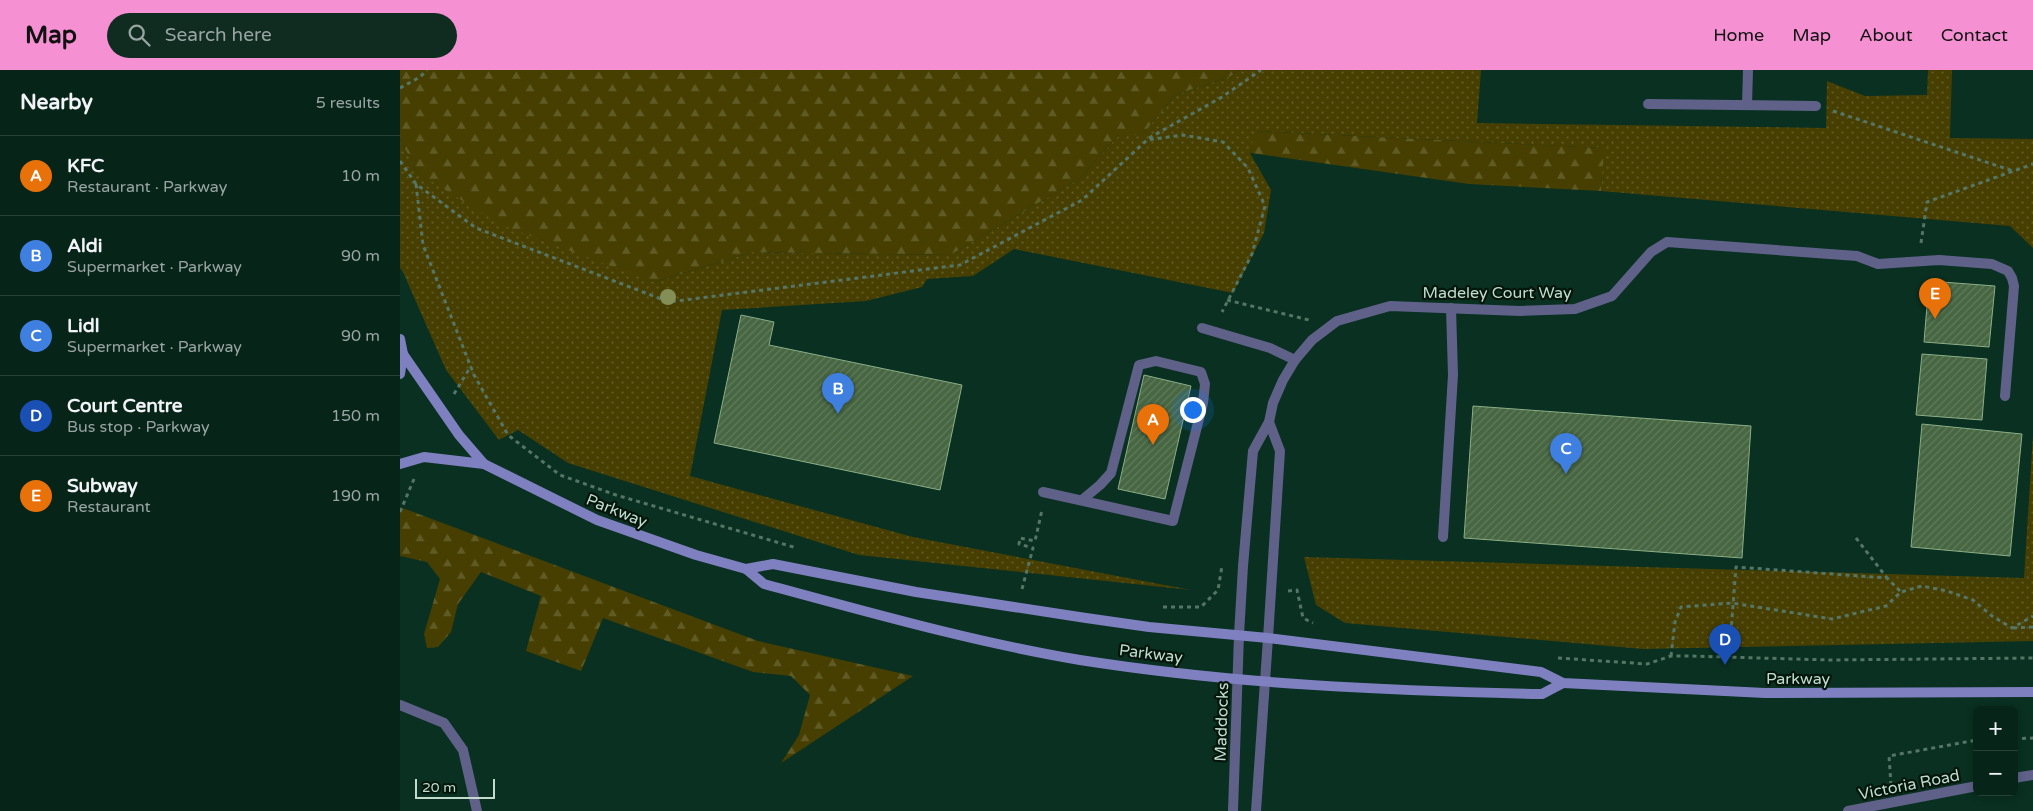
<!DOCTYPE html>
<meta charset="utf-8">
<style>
:root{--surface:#072418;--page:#102c21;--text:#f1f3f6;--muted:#98a4a2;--line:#284137;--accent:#f591d2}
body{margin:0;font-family:"Varela Round",sans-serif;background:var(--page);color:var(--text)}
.controls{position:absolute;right:15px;bottom:15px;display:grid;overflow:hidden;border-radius:8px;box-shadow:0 2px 8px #0003}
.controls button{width:45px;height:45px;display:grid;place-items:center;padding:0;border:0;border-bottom:1px solid var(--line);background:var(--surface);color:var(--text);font:25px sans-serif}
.scale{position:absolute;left:15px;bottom:12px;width:80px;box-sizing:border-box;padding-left:5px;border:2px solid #c2dbcd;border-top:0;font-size:14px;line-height:18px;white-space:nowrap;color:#c2dbcd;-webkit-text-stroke:4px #03160c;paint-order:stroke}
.you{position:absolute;left:792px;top:339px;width:18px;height:18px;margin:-12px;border:4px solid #fff;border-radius:50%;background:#1a73e8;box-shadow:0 0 0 8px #1a73e833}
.badge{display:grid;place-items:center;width:32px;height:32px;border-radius:50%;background:var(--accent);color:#fff;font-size:16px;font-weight:700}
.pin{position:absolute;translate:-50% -41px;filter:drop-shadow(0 1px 2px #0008)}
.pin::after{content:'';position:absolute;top:26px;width:18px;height:15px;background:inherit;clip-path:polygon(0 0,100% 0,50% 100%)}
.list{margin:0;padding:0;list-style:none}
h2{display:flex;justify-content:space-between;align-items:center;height:65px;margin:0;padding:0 20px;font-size:21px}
h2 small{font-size:16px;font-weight:400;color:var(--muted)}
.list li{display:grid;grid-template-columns:32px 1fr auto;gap:15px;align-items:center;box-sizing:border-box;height:80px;padding:0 20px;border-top:1px solid var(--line)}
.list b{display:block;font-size:19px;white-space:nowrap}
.list p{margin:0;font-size:16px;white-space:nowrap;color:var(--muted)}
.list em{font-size:16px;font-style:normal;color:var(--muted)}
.icon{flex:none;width:28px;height:28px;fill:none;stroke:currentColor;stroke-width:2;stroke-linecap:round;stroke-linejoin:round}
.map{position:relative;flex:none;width:1633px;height:741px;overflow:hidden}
header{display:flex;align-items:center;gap:30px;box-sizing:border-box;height:70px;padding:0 25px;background:var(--accent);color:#111}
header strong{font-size:24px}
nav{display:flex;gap:28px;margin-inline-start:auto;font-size:18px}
.search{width:350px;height:45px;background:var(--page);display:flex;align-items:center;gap:12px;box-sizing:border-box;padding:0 18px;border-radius:28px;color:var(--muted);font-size:19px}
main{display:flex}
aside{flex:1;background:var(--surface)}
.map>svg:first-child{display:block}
</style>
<header>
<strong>Map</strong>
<div class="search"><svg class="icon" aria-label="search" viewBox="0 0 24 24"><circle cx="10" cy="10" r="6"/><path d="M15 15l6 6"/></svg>Search here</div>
<nav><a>Home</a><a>Map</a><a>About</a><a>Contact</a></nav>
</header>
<main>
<aside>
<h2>Nearby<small>5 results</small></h2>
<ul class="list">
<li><span class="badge" style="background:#e8710a">A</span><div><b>KFC</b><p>Restaurant · Parkway</p></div><em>10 m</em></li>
<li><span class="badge" style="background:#3f7fe0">B</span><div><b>Aldi</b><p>Supermarket · Parkway</p></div><em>90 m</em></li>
<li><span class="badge" style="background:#3f7fe0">C</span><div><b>Lidl</b><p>Supermarket · Parkway</p></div><em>90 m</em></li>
<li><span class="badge" style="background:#1a4fb4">D</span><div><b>Court Centre</b><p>Bus stop · Parkway</p></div><em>150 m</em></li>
<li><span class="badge" style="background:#e8710a">E</span><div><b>Subway</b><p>Restaurant</p></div><em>190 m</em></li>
</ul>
</aside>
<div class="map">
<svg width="1633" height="741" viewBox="0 0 1633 741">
<defs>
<pattern id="grass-dots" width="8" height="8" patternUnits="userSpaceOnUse" patternTransform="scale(1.25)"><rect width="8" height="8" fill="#473f01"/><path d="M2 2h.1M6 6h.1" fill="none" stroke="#605a25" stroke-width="1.8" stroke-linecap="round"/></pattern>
<pattern id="forest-firs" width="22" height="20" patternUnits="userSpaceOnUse" patternTransform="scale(1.25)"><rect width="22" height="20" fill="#473f01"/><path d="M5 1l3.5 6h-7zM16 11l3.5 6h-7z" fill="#605a25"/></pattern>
<pattern id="building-hatch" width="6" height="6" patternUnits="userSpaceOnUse" patternTransform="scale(1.25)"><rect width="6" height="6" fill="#476642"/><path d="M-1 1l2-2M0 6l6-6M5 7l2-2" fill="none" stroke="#607b5c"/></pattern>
</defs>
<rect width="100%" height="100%" fill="#093020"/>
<!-- grass -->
<g fill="url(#grass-dots)">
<path d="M 839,0 L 1081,0 L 1077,53 L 1426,58 L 1427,11 L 1465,26 L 1527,25 L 1528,0 L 1552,0 L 1550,68 L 1633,69 L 1633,178 L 1610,156 L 1201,121 L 1203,78 L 856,61 L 850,83 L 871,120 L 864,163 L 833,223 L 614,179 L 573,206 L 527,209 L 522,217 L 466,231 L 322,240 L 290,406 L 513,467 L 791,520 L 459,485 L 168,393 L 118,360 L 99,370 L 46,300 L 3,202 L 0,198 L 0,69 L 17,102 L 254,212 L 353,182 L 550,185 L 679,109 L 719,65 L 742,65 L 775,25 L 831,6 Z"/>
<path d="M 1633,365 L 1633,571 L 1243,579 L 945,553 L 916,535 L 904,487 L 1624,508 Z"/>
</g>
<!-- forest -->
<g fill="url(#forest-firs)">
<path d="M 0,0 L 839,0 L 831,6 L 775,25 L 742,65 L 719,65 L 679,109 L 550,185 L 353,182 L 254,212 L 101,155 L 17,102 L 0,69 Z"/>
<path d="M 855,61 L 1204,78 L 1201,121 L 1069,114 L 850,83 Z"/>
<path d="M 0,437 L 358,571 L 513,606 L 381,693 L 399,665 L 410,625 L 391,606 L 353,602 L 203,548 L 181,601 L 126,581 L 141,526 L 81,502 L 58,534 L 51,562 L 38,577 L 27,578 L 24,564 L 40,509 L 27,492 L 0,486 Z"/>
</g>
<!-- building -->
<g fill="url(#building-hatch)" stroke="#8cae87">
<path d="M 1529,211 L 1595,216 L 1589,277 L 1524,272 Z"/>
<path d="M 341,245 L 374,252 L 369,275 L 562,315 L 540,420 L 314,373 Z"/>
<path d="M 1522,284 L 1587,289 L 1582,350 L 1516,345 Z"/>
<path d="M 744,305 L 791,316 L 765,429 L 718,419 Z"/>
<path d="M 1073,336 L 1351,356 L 1342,488 L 1064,468 Z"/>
<path d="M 1522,354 L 1622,364 L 1610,486 L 1511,477 Z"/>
</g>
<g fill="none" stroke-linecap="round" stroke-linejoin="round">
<!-- path -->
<g stroke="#557667" stroke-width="3" stroke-dasharray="4 4" stroke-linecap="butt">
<path d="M 0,18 L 20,7 L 27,0"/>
<path d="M 1433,41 L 1613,101"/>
<path d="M 749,68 L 822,27 L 861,0"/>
<path d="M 0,91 L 16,114 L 76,158 L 269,232 L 560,195 L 682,130 L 747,70 L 783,65 L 823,72 L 848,98 L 865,136 L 852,184 L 822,242"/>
<path d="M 16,114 L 23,175 L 74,305 L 108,365 L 160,405 L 216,425 L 397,478"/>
<path d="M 1521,173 L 1527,132 L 1633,94"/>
<path d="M 827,230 L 909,250"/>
<path d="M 54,324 L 71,296"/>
<path d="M 0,442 L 14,409"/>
<path d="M 1456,468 L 1487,508"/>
<path d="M 622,519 L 633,478 L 619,474 L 620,468 L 635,471 L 642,440"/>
<path d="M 888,521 L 897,520 L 903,548 L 913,553"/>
<path d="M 763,537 L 801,537 L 818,520 L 822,496"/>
<path d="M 1613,558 L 1633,557"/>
<path d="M 1271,586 L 1275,552 L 1281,537 L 1332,533 L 1432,549 L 1486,536 L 1501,522 L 1522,516 L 1547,521 L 1573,530 L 1592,546 L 1612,558 L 1633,546"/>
<path d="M 1329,587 L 1336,497 L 1487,508 L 1501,522"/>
<path d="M 1158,588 L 1247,594 L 1271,586 L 1290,586 L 1430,590 L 1633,588"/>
<path d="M 1614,669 L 1633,668"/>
<path d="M 1491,715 L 1489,686 L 1577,670"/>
</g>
<!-- lane -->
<g stroke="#5f6189" stroke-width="10">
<path d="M 802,258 L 870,278 L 895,290"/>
<path d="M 643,422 L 773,451 L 803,333 L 805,314 L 801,302 L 756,291 L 739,295 L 711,403 L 700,415 L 682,430"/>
<path d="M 1043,467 L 1053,305 L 1051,238"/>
<path d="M 839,565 L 843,496 L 853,381 L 869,352 L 873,333 L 883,310 L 895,290 L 912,270 L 937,251 L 990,236 L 1120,241 L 1175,239 L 1212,226 L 1251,182 L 1267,172 L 1457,186 L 1478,194 L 1539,190 L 1592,194 L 1608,201 L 1612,208 L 1614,216 L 1605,326"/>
<path d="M 868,568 L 880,381 L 869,352"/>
</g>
<!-- street -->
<g stroke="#5f6189" stroke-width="10">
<path d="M 1248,34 L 1416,36"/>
<path d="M 1347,35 L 1348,0"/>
<path d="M 0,635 L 44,653 L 63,680 L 77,741"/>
<path d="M 1614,708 L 1633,705"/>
<path d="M 833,741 L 839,565"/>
<path d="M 856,741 L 868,568"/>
<path d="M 1448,741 L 1577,716"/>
</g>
<!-- secondary -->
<g stroke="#7e80c0" stroke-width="10">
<path d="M 0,269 L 3,284 L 0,304"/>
<path d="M 3,284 L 59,365 L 84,394"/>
<path d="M 0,394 L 24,387 L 84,394 L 197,450 L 296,485 L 346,499 L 364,514 C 468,542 573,572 680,590 C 833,614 988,621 1142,624 L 1163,613"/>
<path d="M 346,499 L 373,494 L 516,522 L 686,548 L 749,557 L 868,568 L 1141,602 L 1163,613 L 1365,623 L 1633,622"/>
</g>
</g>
<!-- trees -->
<circle fill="#848f57" cx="268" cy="227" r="8"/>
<g text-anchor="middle" stroke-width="4.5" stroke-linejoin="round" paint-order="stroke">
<!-- street labels -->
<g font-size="16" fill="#c2dbcd" stroke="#03160c">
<text x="1097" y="228">Madeley Court Way</text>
<text transform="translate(217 440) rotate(22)" y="6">Parkway</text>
<text transform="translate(751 583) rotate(7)" y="6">Parkway</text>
<text x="1398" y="614">Parkway</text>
<text transform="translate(821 652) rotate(-88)" y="6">Maddocks</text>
<text transform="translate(1509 714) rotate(-11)" y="6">Victoria Road</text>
</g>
</g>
</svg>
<div class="controls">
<button>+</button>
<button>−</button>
</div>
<div class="scale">20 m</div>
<div class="you"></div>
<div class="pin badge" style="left:753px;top:375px;background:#e8710a">A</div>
<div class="pin badge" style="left:438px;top:344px;background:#3f7fe0">B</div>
<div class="pin badge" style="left:1166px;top:404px;background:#3f7fe0">C</div>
<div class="pin badge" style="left:1325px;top:595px;background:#1a4fb4">D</div>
<div class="pin badge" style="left:1535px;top:249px;background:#e8710a">E</div>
</div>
</main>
